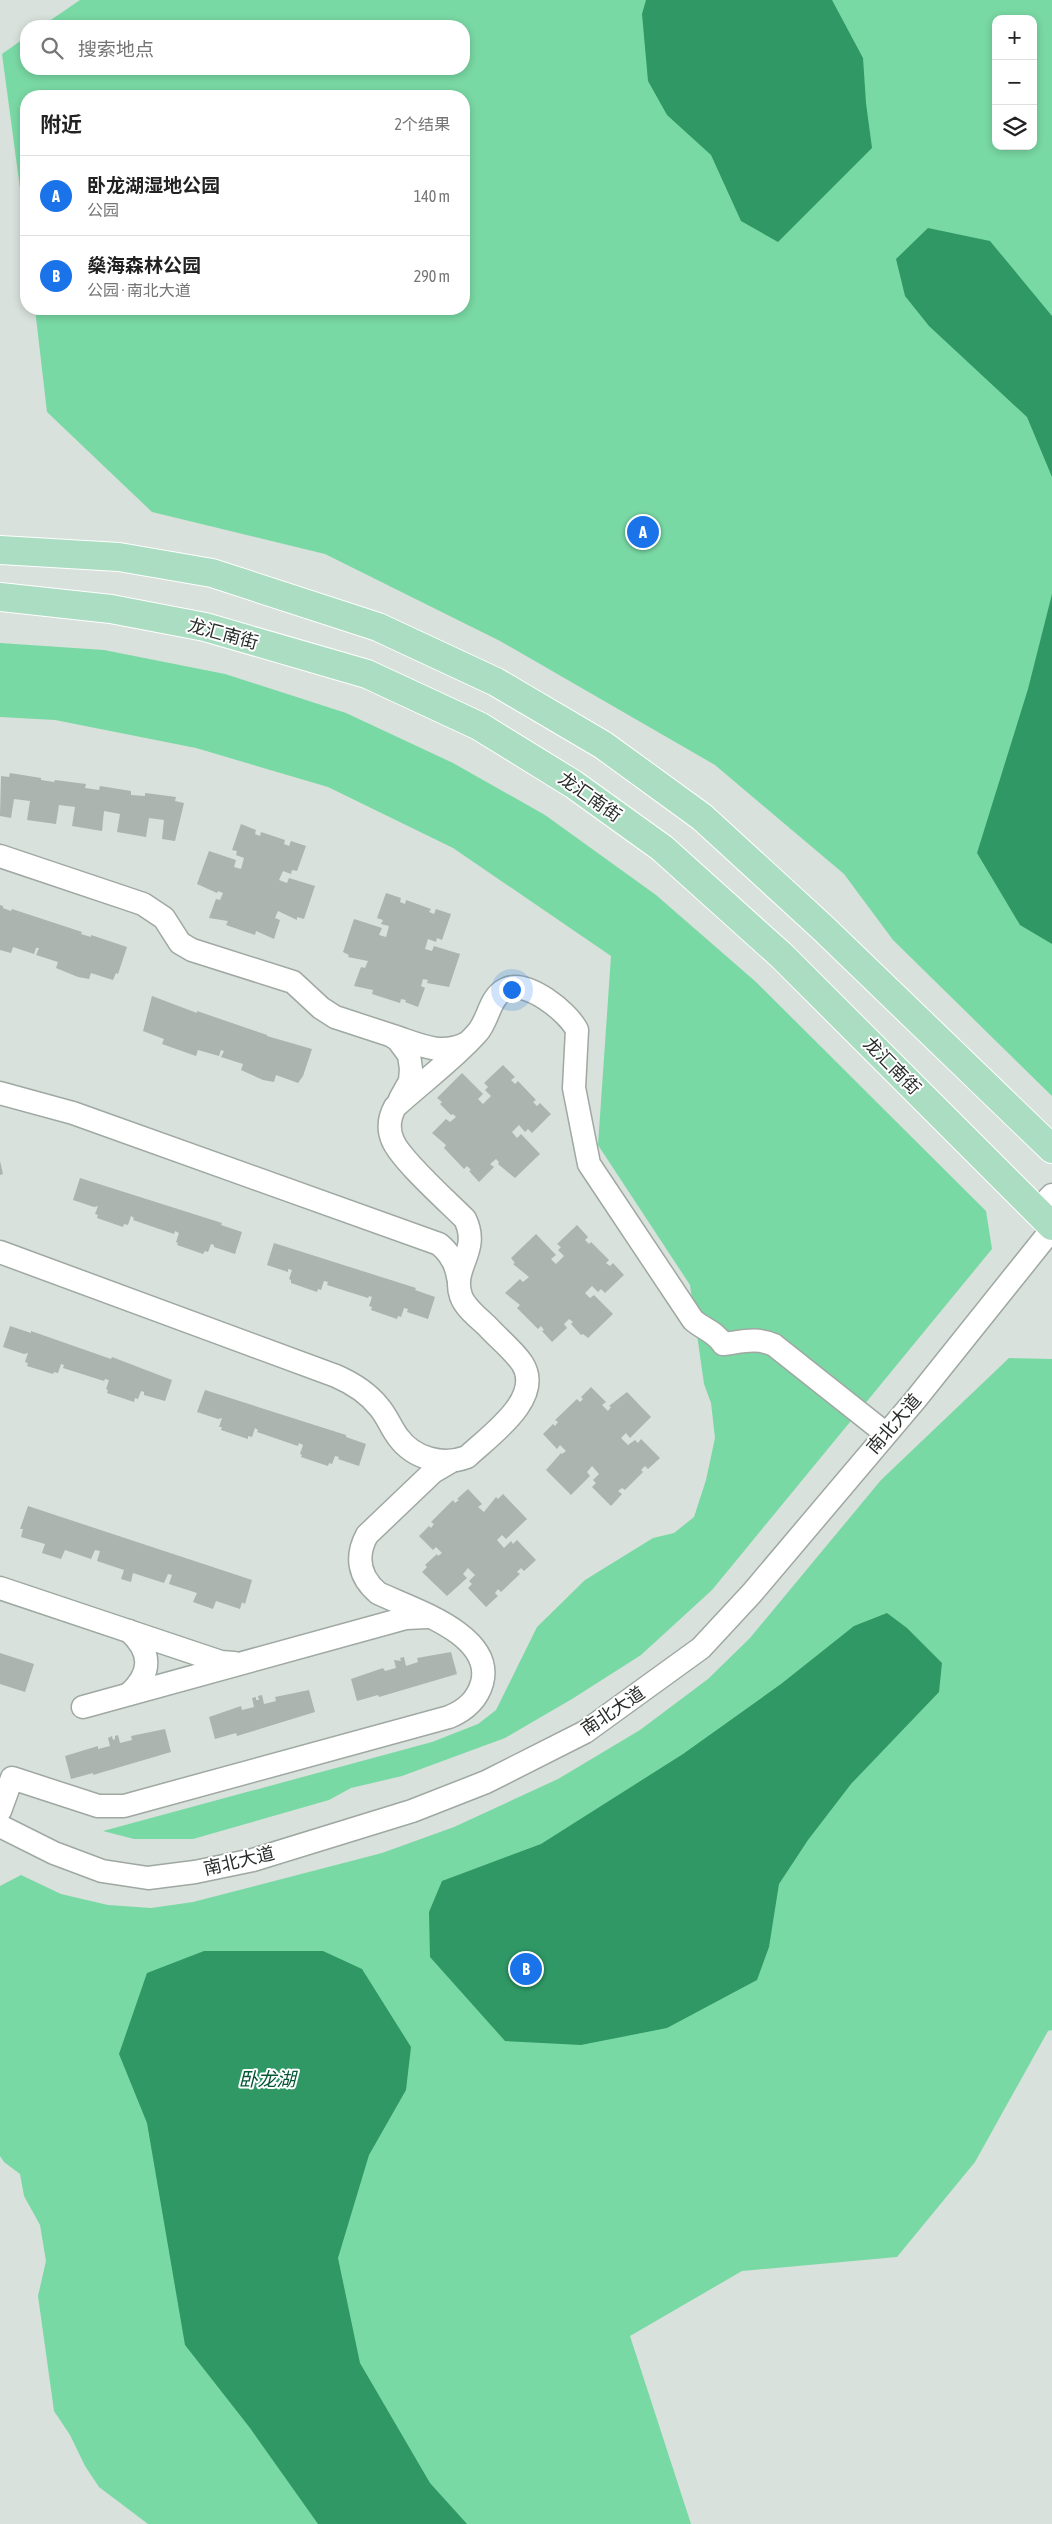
<!DOCTYPE html>
<html lang="zh">
<meta charset="utf-8">
<style>
:root{--surface:#fff;--page:#f2f2f2;--text:#222;--muted:#767676;--line:#e0e0e0;--accent:#1a73e8}
body{margin:0;font-family:"Asap Condensed","Noto Sans SC",sans-serif;background:var(--page);color:var(--text)}
.controls{position:absolute;right:15px;top:15px;display:grid;overflow:hidden;border-radius:10px;box-shadow:0 2px 8px #0003}
.controls button{width:45px;height:45px;display:grid;place-items:center;padding:0;border:0;border-bottom:1px solid var(--line);background:var(--surface);color:var(--text);font:25px sans-serif}
.you{position:absolute;left:511px;top:989px;width:18px;height:18px;margin:-12px;border:4px solid #fff;border-radius:50%;background:#1a73e8;box-shadow:0 0 0 8px #1a73e833}
.badge{display:grid;place-items:center;width:32px;height:32px;border-radius:50%;background:var(--accent);color:#fff;font-size:16px;font-weight:700}
.pin{position:absolute;translate:-50% -50%;border:2px solid #fff;box-shadow:0 1px 5px #0006}
.list{margin:0;padding:0;list-style:none}
h2{display:flex;justify-content:space-between;align-items:center;height:65px;margin:0;padding:0 20px;font-size:21px}
h2 small{font-size:16px;font-weight:400;color:var(--muted)}
.list li{display:grid;grid-template-columns:32px 1fr auto;gap:15px;align-items:center;box-sizing:border-box;height:80px;padding:0 20px;border-top:1px solid var(--line)}
.list b{display:block;font-size:19px;white-space:nowrap}
.list p{margin:0;font-size:16px;white-space:nowrap;color:var(--muted)}
.list em{font-size:16px;font-style:normal;color:var(--muted)}
.icon{flex:none;width:28px;height:28px;fill:none;stroke:currentColor;stroke-width:2;stroke-linecap:round;stroke-linejoin:round}
.map{position:relative;flex:none;width:1052px;height:2524px;overflow:hidden}
.search{position:absolute;background:var(--surface);box-shadow:0 2px 8px #0003;left:20px;top:20px;width:450px;height:55px;display:flex;align-items:center;gap:12px;box-sizing:border-box;padding:0 18px;border-radius:20px;color:var(--muted);font-size:19px}
.panel{position:absolute;background:var(--surface);box-shadow:0 2px 8px #0003;left:20px;top:90px;width:450px;height:225px;border-radius:20px}
.map>svg:first-child{display:block}
</style>
<div class="map">
<svg width="1052" height="2524" viewBox="0 0 1052 2524">
<rect width="100%" height="100%" fill="#d8e1db"/>
<!-- green -->
<g fill="#79d9a4" fill-rule="evenodd">
<path d="M 80,0 L 1052,0 L 1052,1096 L 893,940 L 844,874 L 715,765 L 500,641 L 325,554 L 152,512 L 47,412 L 35,309 L 464,309 L 464,96 L 26,96 L 26,233 L 2,54 L 26,37 L 26,69 L 464,69 L 464,26 L 42,26 ZM 996,19 L 1033,19 L 1033,146 L 996,146 Z"/>
<path d="M 0,643 L 104,650 L 225,674 L 346,713 L 453,763 L 545,815 L 656,895 L 756,982 L 986,1211 L 992,1249 L 712,1590 L 641,1655 L 572,1699 L 505,1738 L 402,1776 L 351,1788 L 329,1800 L 193,1839 L 134,1839 L 103,1831 L 432,1742 L 478,1724 L 496,1710 L 537,1627 L 585,1580 L 653,1538 L 674,1533 L 694,1517 L 706,1480 L 715,1438 L 711,1403 L 704,1384 L 690,1285 L 598,1145 L 611,956 L 453,848 L 328,787 L 196,748 L 55,720 L 0,717 Z"/>
<path d="M 1009,1358 L 1052,1359 L 1052,2030 L 1048,2031 L 975,2162 L 897,2257 L 742,2271 L 630,2336 L 691,2524 L 148,2524 L 99,2487 L 85,2466 L 70,2435 L 54,2411 L 38,2296 L 46,2261 L 40,2225 L 24,2196 L 20,2174 L 4,2162 L 0,2156 L 0,1886 L 21,1875 L 61,1894 L 108,1905 L 151,1908 L 193,1902 L 382,1853 L 454,1827 L 558,1779 L 640,1730 L 708,1679 L 750,1638 L 881,1480 Z"/>
</g>
<!-- water -->
<g fill="#2f9865">
<path d="M 646,0 L 832,0 L 863,58 L 866,103 L 872,148 L 778,242 L 741,221 L 711,155 L 667,115 L 648,81 L 642,14 Z"/>
<path d="M 928,228 L 990,241 L 1052,316 L 1052,477 L 1027,417 L 929,326 L 905,296 L 896,259 Z"/>
<path d="M 1052,594 L 1052,944 L 1020,925 L 977,853 L 1028,689 Z"/>
<path d="M 887,1613 L 907,1628 L 942,1663 L 939,1692 L 851,1784 L 808,1840 L 779,1884 L 769,1947 L 757,1980 L 667,2028 L 581,2045 L 505,2041 L 430,1957 L 429,1912 L 442,1881 L 541,1844 L 683,1754 L 781,1684 L 854,1626 Z"/>
<path d="M 204,1951 L 323,1951 L 362,1969 L 411,2047 L 406,2090 L 369,2155 L 338,2258 L 360,2363 L 430,2483 L 467,2524 L 318,2524 L 250,2428 L 185,2345 L 147,2123 L 119,2054 L 147,1973 Z"/>
</g>
<!-- building -->
<g fill="#abb4ae">
<path d="M 10,773 L 41,778 L 41,780 L 54,782 L 55,780 L 86,784 L 85,788 L 99,790 L 100,786 L 131,791 L 131,795 L 145,796 L 145,793 L 176,797 L 175,801 L 184,803 L 175,841 L 162,839 L 164,820 L 149,818 L 146,837 L 117,832 L 120,814 L 104,811 L 102,831 L 72,826 L 75,807 L 59,805 L 56,824 L 27,820 L 30,801 L 14,799 L 11,818 L 0,816 L 1,776 L 9,777 Z"/>
<path d="M 241,824 L 256,830 L 255,834 L 260,836 L 261,832 L 285,840 L 284,844 L 289,846 L 291,841 L 306,846 L 297,871 L 292,870 L 291,874 L 283,871 L 279,880 L 287,883 L 289,878 L 315,886 L 304,919 L 297,917 L 297,920 L 278,911 L 275,918 L 280,920 L 274,939 L 256,931 L 255,935 L 226,925 L 228,921 L 209,918 L 216,899 L 220,900 L 223,893 L 218,891 L 217,893 L 197,884 L 209,851 L 236,860 L 234,867 L 241,869 L 244,858 L 236,855 L 237,851 L 232,850 Z"/>
<path d="M 386,893 L 401,898 L 400,902 L 405,904 L 406,900 L 431,909 L 429,912 L 434,914 L 436,909 L 451,914 L 442,940 L 437,938 L 436,942 L 428,939 L 425,949 L 432,951 L 434,946 L 460,954 L 449,987 L 427,983 L 428,980 L 423,979 L 421,986 L 425,988 L 418,1007 L 405,1002 L 406,1000 L 401,999 L 400,1003 L 372,994 L 373,990 L 354,986 L 361,967 L 365,968 L 368,961 L 348,957 L 349,955 L 343,952 L 354,919 L 382,928 L 379,935 L 386,937 L 389,926 L 381,924 L 383,920 L 377,918 Z"/>
<path d="M 0,905 L 3,906 L 3,908 L 11,911 L 12,909 L 82,932 L 81,934 L 91,937 L 91,935 L 127,947 L 118,974 L 116,973 L 113,980 L 91,973 L 89,979 L 78,977 L 56,968 L 58,962 L 36,955 L 39,948 L 36,948 L 34,954 L 13,947 L 11,953 L 0,950 Z"/>
<path d="M 152,996 L 197,1013 L 197,1011 L 267,1035 L 267,1036 L 312,1049 L 303,1076 L 298,1083 L 276,1075 L 274,1082 L 263,1080 L 241,1070 L 243,1064 L 221,1057 L 224,1051 L 221,1050 L 219,1056 L 198,1050 L 196,1056 L 162,1044 L 164,1039 L 143,1031 Z"/>
<path d="M 503,1065 L 515,1077 L 511,1080 L 515,1084 L 518,1081 L 536,1100 L 533,1102 L 537,1106 L 540,1103 L 551,1114 L 532,1133 L 528,1129 L 525,1132 L 519,1125 L 512,1132 L 517,1138 L 521,1134 L 540,1154 L 515,1178 L 498,1164 L 499,1162 L 496,1159 L 490,1164 L 494,1167 L 479,1182 L 469,1171 L 471,1170 L 467,1166 L 464,1169 L 444,1148 L 446,1145 L 432,1133 L 446,1119 L 450,1122 L 456,1117 L 453,1114 L 451,1115 L 440,1104 L 442,1102 L 437,1098 L 462,1073 L 483,1094 L 478,1099 L 483,1104 L 491,1096 L 485,1090 L 488,1087 L 484,1083 Z"/>
<path d="M 0,1161 L 3,1174 L 0,1175 Z"/>
<path d="M 80,1178 L 222,1223 L 221,1225 L 242,1232 L 235,1254 L 214,1247 L 214,1245 L 211,1244 L 208,1252 L 205,1251 L 203,1254 L 177,1245 L 178,1243 L 176,1242 L 179,1233 L 175,1231 L 174,1234 L 133,1220 L 134,1218 L 131,1216 L 128,1225 L 124,1224 L 123,1227 L 97,1218 L 98,1215 L 95,1214 L 98,1206 L 94,1207 L 73,1200 Z"/>
<path d="M 577,1225 L 588,1237 L 585,1240 L 589,1244 L 591,1242 L 609,1260 L 606,1263 L 610,1266 L 613,1263 L 624,1275 L 605,1293 L 601,1289 L 598,1292 L 592,1286 L 585,1293 L 590,1298 L 594,1295 L 613,1314 L 588,1338 L 583,1334 L 581,1335 L 571,1324 L 573,1322 L 569,1319 L 564,1324 L 567,1328 L 552,1342 L 542,1331 L 544,1330 L 541,1326 L 538,1329 L 517,1308 L 520,1305 L 505,1293 L 520,1279 L 523,1282 L 529,1277 L 513,1264 L 515,1263 L 511,1258 L 536,1234 L 556,1255 L 551,1259 L 556,1264 L 564,1256 L 558,1250 L 561,1247 L 557,1244 Z"/>
<path d="M 274,1243 L 416,1288 L 415,1290 L 435,1297 L 428,1319 L 407,1312 L 408,1309 L 404,1308 L 401,1317 L 398,1316 L 397,1319 L 371,1310 L 372,1307 L 369,1306 L 372,1297 L 369,1296 L 368,1298 L 327,1285 L 328,1282 L 324,1281 L 321,1290 L 318,1289 L 317,1292 L 291,1283 L 291,1280 L 289,1279 L 292,1270 L 288,1269 L 288,1272 L 267,1265 Z"/>
<path d="M 10,1326 L 31,1333 L 31,1331 L 111,1359 L 112,1357 L 172,1380 L 165,1401 L 144,1395 L 144,1392 L 141,1391 L 138,1399 L 135,1398 L 134,1402 L 107,1393 L 108,1390 L 106,1389 L 109,1380 L 105,1379 L 104,1381 L 63,1368 L 64,1365 L 61,1364 L 58,1373 L 54,1372 L 53,1374 L 27,1366 L 28,1363 L 25,1362 L 28,1353 L 24,1354 L 3,1347 Z"/>
<path d="M 591,1387 L 606,1402 L 602,1405 L 608,1411 L 611,1407 L 609,1406 L 627,1392 L 651,1417 L 630,1438 L 626,1433 L 621,1438 L 628,1445 L 635,1440 L 638,1443 L 641,1439 L 660,1458 L 648,1469 L 645,1466 L 641,1470 L 643,1472 L 625,1490 L 622,1488 L 618,1491 L 622,1494 L 611,1506 L 592,1487 L 596,1483 L 593,1480 L 599,1474 L 592,1466 L 587,1472 L 590,1476 L 571,1495 L 546,1470 L 561,1453 L 562,1454 L 566,1451 L 560,1445 L 557,1449 L 543,1434 L 553,1424 L 555,1426 L 558,1422 L 555,1420 L 577,1399 L 580,1402 L 583,1399 L 581,1397 Z"/>
<path d="M 205,1390 L 346,1435 L 346,1437 L 366,1444 L 359,1466 L 338,1459 L 339,1457 L 335,1456 L 332,1464 L 329,1463 L 328,1466 L 301,1457 L 302,1455 L 300,1454 L 303,1445 L 299,1443 L 298,1446 L 257,1432 L 258,1430 L 255,1428 L 252,1437 L 248,1436 L 248,1439 L 221,1430 L 222,1427 L 219,1427 L 222,1418 L 218,1419 L 197,1412 Z"/>
<path d="M 468,1489 L 482,1504 L 478,1507 L 484,1512 L 496,1497 L 498,1499 L 503,1494 L 527,1519 L 506,1539 L 502,1535 L 497,1540 L 504,1548 L 511,1541 L 513,1544 L 517,1540 L 536,1560 L 524,1571 L 521,1568 L 517,1572 L 520,1574 L 501,1592 L 498,1589 L 495,1593 L 498,1596 L 486,1607 L 468,1588 L 472,1584 L 469,1581 L 475,1575 L 468,1568 L 463,1574 L 467,1578 L 447,1596 L 422,1572 L 427,1567 L 425,1565 L 437,1554 L 438,1556 L 442,1553 L 436,1547 L 433,1550 L 419,1536 L 429,1526 L 431,1528 L 434,1524 L 431,1522 L 453,1500 L 455,1503 L 459,1500 L 457,1499 Z"/>
<path d="M 28,1506 L 252,1580 L 245,1604 L 242,1602 L 240,1609 L 216,1601 L 213,1609 L 193,1602 L 197,1593 L 169,1584 L 172,1575 L 168,1574 L 164,1583 L 133,1573 L 131,1582 L 121,1579 L 124,1570 L 97,1561 L 100,1551 L 95,1550 L 91,1559 L 65,1550 L 61,1559 L 42,1553 L 45,1544 L 21,1537 L 23,1529 L 20,1529 Z"/>
<path d="M 451,1652 L 457,1674 L 379,1697 L 378,1695 L 357,1701 L 351,1679 L 383,1668 L 385,1671 L 396,1668 L 394,1660 L 401,1661 L 400,1658 L 404,1657 L 406,1666 L 418,1662 L 417,1658 Z"/>
<path d="M 0,1653 L 34,1664 L 25,1692 L 0,1684 Z"/>
<path d="M 309,1690 L 315,1712 L 237,1736 L 236,1733 L 215,1739 L 209,1717 L 241,1706 L 242,1710 L 254,1707 L 252,1698 L 256,1697 L 256,1700 L 259,1700 L 258,1696 L 262,1695 L 264,1704 L 276,1701 L 275,1697 Z"/>
<path d="M 165,1729 L 171,1752 L 93,1775 L 93,1773 L 71,1779 L 65,1756 L 98,1746 L 98,1749 L 110,1746 L 108,1738 L 112,1736 L 113,1740 L 115,1739 L 115,1736 L 118,1735 L 120,1743 L 132,1740 L 131,1736 Z"/>
</g>
<g fill="none" stroke-linecap="round" stroke-linejoin="round">
<defs>
<g id="minor">
<path d="M 0,856 L 143,904 L 164,918 L 180,943 L 192,950 L 293,982 L 321,1008 L 335,1017 L 390,1035 L 398,1040 L 409,1055 L 411,1069 L 410,1081 L 400,1099"/>
<path d="M 393,1036 C 418,1044 440,1056 465,1044"/>
<path d="M 0,1093 L 73,1113 L 439,1244 C 450,1253 456,1263 458,1277"/>
<path d="M 1037,1210 L 1052,1195"/>
<path d="M 0,1252 L 336,1376 C 352,1383 368,1393 379,1407 C 387,1416 391,1428 398,1437 C 414,1459 443,1466 467,1457 C 489,1436 545,1398 522,1363 C 513,1350 499,1339 488,1327 C 479,1318 465,1308 461,1296 C 451,1266 481,1252 465,1219 C 448,1202 401,1160 393,1141 C 388,1130 389,1118 395,1107 C 421,1083 453,1060 477,1033 C 489,1020 489,997 506,989 C 527,979 568,1012 577,1030 L 574,1088 L 589,1164 L 693,1320 C 703,1329 716,1332 723,1344 C 741,1342 757,1337 774,1345 L 885,1433"/>
<path d="M 0,1588 L 221,1662 L 234,1663"/>
<path d="M 129,1694 C 152,1673 152,1652 129,1631"/>
<path d="M 83,1707 L 406,1618 L 427,1617"/>
<path d="M 0,1811 L 12,1778 L 98,1806 L 124,1806 L 449,1717 C 466,1710 477,1700 482,1683 C 495,1634 411,1609 378,1593 C 359,1577 355,1557 367,1535 L 433,1472 L 450,1462"/>
<path d="M 0,1826 L 54,1853 L 102,1871 L 148,1878 L 195,1872 L 253,1860 L 412,1811 L 486,1782 L 585,1732 L 701,1648 L 752,1593 L 916,1399 L 1052,1229"/>
</g>
<g id="major">
<path d="M 0,550 L 119,557 L 212,573 L 378,627 L 496,682 L 603,745 L 702,817 L 823,928 L 1052,1149"/>
<path d="M 0,597 L 111,609 L 205,627 L 367,674 L 479,726 L 573,784 L 662,848 L 782,956 L 1052,1226"/>
</g>
</defs>
<!-- minor casing -->
<use href="#minor" stroke="#9fa8a2" stroke-width="25"/>
<!-- major casing -->
<use href="#major" stroke="#fff" stroke-width="30"/>
<!-- minor -->
<use href="#minor" stroke="#fff" stroke-width="22"/>
<!-- major -->
<use href="#major" stroke="#aaddc1" stroke-width="28"/>
</g>
<g text-anchor="middle" stroke-width="4" stroke-linejoin="round" paint-order="stroke">
<!-- street labels -->
<g font-size="18" fill="#292d2a" stroke="#fff">
<text transform="translate(223 634) rotate(15)" y="6">龙汇南街</text>
<text transform="translate(590 797) rotate(35)" y="6">龙汇南街</text>
<text transform="translate(892 1066) rotate(45)" y="6">龙汇南街</text>
<text transform="translate(894 1424) rotate(-49)" y="6">南北大道</text>
<text transform="translate(613 1711) rotate(-34)" y="6">南北大道</text>
<text transform="translate(239 1861) rotate(-13)" y="6">南北大道</text>
</g>
<!-- water labels -->
<g font-size="19" font-style="italic" fill="#055734" stroke="#fff">
<text x="267" y="2086">卧龙湖</text>
</g>
</g>
</svg>
<div class="controls">
<button>+</button>
<button>−</button>
<button><svg class="icon" aria-label="layers" viewBox="0 0 24 24"><path d="M12 4l9 5-9 5-9-5zM3 14l9 5 9-5"/></svg></button>
</div>
<div class="you"></div>
<div class="pin badge" style="left:643px;top:532px">A</div>
<div class="pin badge" style="left:526px;top:1969px">B</div>
<div class="search"><svg class="icon" aria-label="search" viewBox="0 0 24 24"><circle cx="10" cy="10" r="6"/><path d="M15 15l6 6"/></svg>搜索地点</div>
<section class="panel">
<h2>附近<small>2个结果</small></h2>
<ul class="list">
<li><span class="badge">A</span><div><b>卧龙湖湿地公园</b><p>公园</p></div><em>140 m</em></li>
<li><span class="badge">B</span><div><b>燊海森林公园</b><p>公园 · 南北大道</p></div><em>290 m</em></li>
</ul>
</section>
</div>
